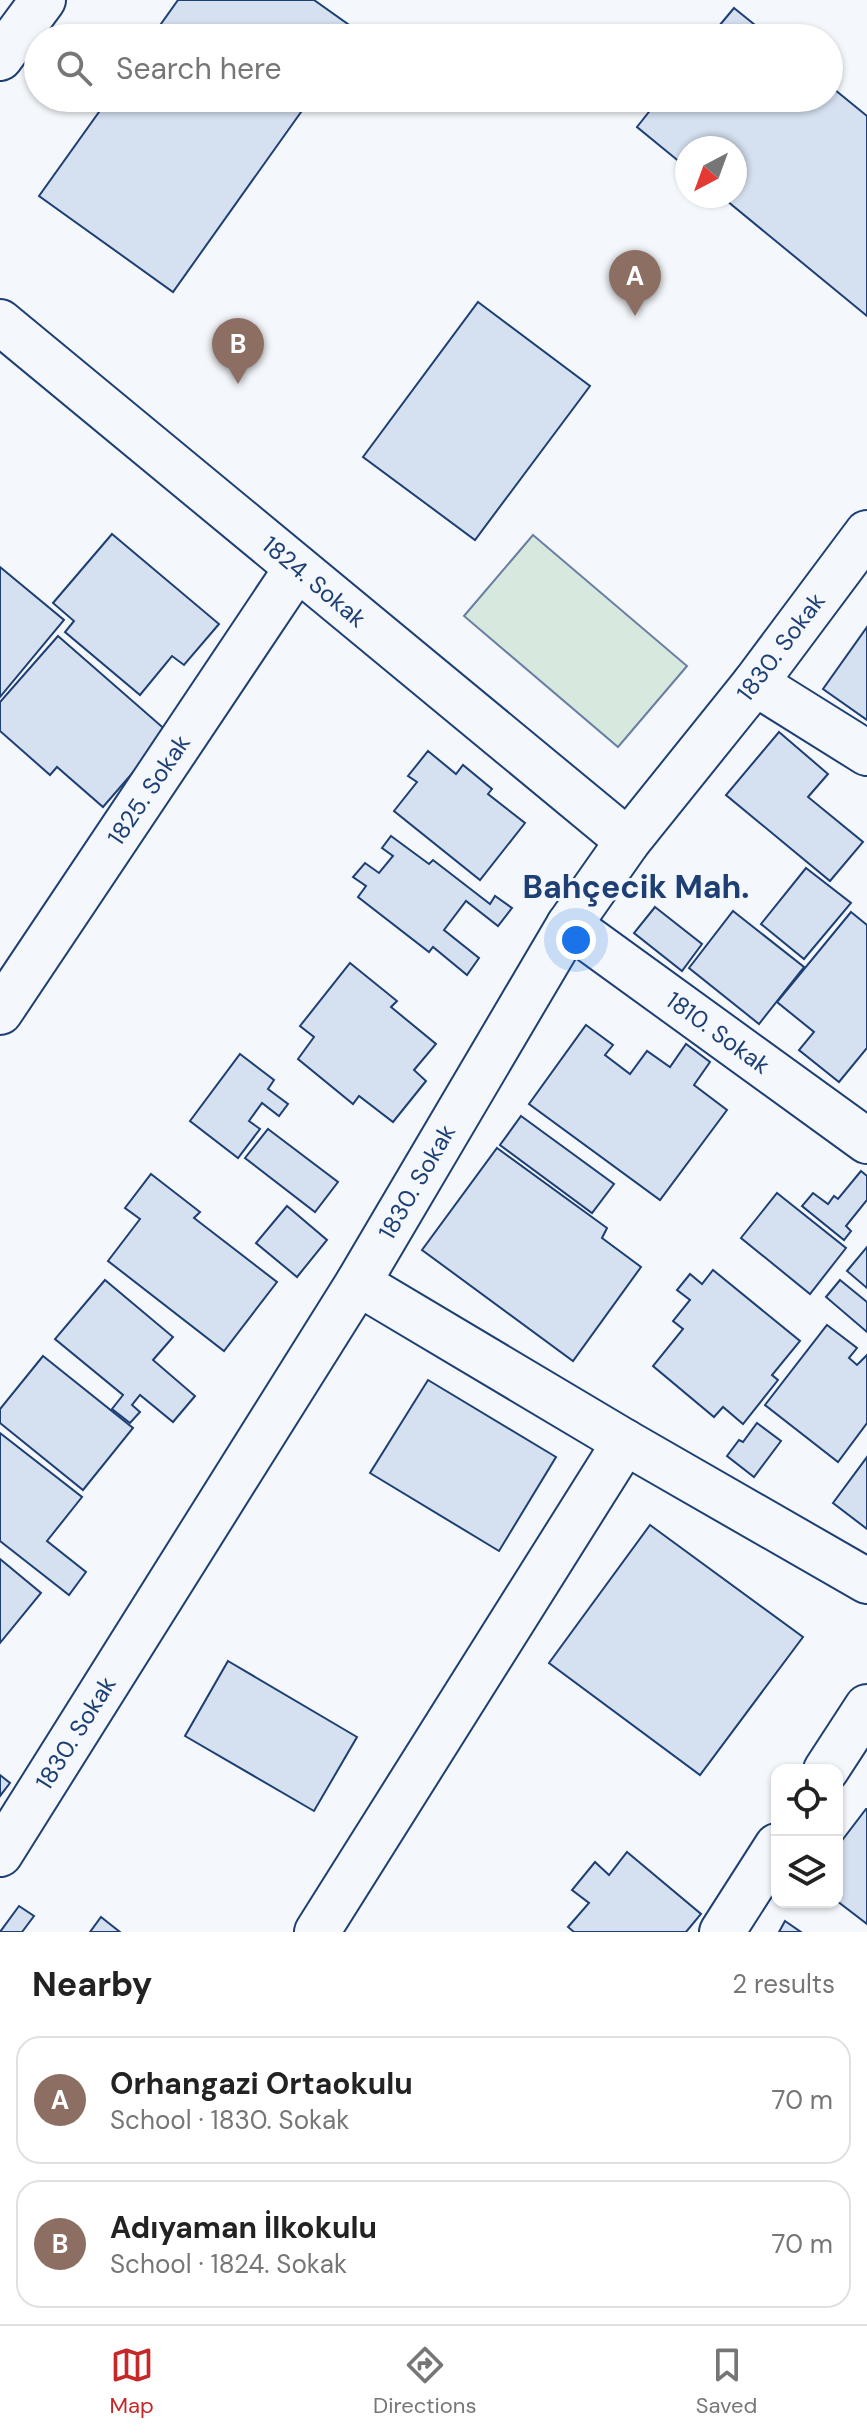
<!DOCTYPE html>
<meta charset="utf-8">
<style>
:root{--surface:#fff;--page:#f2f2f2;--text:#222;--muted:#767676;--line:#e0e0e0;--accent:#c62828}
body{margin:0;font-family:"DM Sans",sans-serif;background:var(--page);color:var(--text)}
.controls{position:absolute;right:24px;bottom:24px;display:grid;overflow:hidden;border-radius:16px;box-shadow:0 2px 6px #0004}
.controls button{width:72px;height:72px;display:grid;place-items:center;padding:0;border:0;border-bottom:2px solid var(--line);background:var(--surface);color:var(--text);font:40px sans-serif}
.compass{position:absolute;left:675px;top:136px;width:72px;height:72px;border-radius:50%;background:var(--surface);box-shadow:0 2px 6px #0004;rotate:221deg}
.you{position:absolute;left:576px;top:940px;width:28px;height:28px;margin:-20px;border:6px solid #fff;border-radius:50%;background:#1a73e8;box-shadow:0 0 0 12px #1a73e833}
.badge{display:grid;place-items:center;width:52px;height:52px;border-radius:50%;background:var(--accent);color:#fff;font-size:26px;font-weight:700}
.pin{position:absolute;translate:-50% -66px;filter:drop-shadow(0 2px 4px #0008)}
.pin::after{content:'';position:absolute;top:42px;width:28px;height:24px;background:inherit;clip-path:polygon(0 0,100% 0,50% 100%)}
.list{margin:0;padding:0;list-style:none}
h2{display:flex;justify-content:space-between;align-items:center;height:104px;margin:0;padding:0 32px;font-size:34px}
h2 small{font-size:26px;font-weight:400;color:var(--muted)}
.list li{display:grid;grid-template-columns:52px 1fr auto;gap:24px;align-items:center;box-sizing:border-box;height:128px;margin:0 16px 16px;padding:0 16px;border:2px solid var(--line);border-radius:24px}
.list b{display:block;font-size:30px;white-space:nowrap}
.list p{margin:0;font-size:26px;white-space:nowrap;color:var(--muted)}
.list em{font-size:26px;font-style:normal;color:var(--muted)}
.icon{flex:none;width:44px;height:44px;fill:none;stroke:currentColor;stroke-width:2;stroke-linecap:round;stroke-linejoin:round}
.map{position:relative;flex:none;width:867px;height:1932px;overflow:hidden}
.search{position:absolute;background:var(--surface);box-shadow:0 2px 6px #0004;left:24px;right:24px;top:24px;height:88px;display:flex;align-items:center;gap:20px;box-sizing:border-box;padding:0 28px;border-radius:44px;color:var(--muted);font-size:30px}
.sheet{height:392px;background:var(--surface)}
nav{display:flex;justify-content:space-around;align-items:center;box-sizing:border-box;height:112px;border-top:2px solid var(--line);background:var(--surface);font-size:22px;color:var(--muted)}
nav a{display:grid;justify-items:center;gap:4px}
nav .on{color:var(--accent)}
.map>svg:first-child{display:block}
</style>
<div class="map">
<svg width="867" height="1932" viewBox="0 0 867 1932">
<rect width="100%" height="100%" fill="#f4f7fb"/>
<!-- green -->
<path fill="#d7e8df" stroke="#687fa3" stroke-width="2" d="M 533,535 L 687,666 L 618,747 L 464,616 Z"/>
<!-- building -->
<g fill="#d5e0f0" stroke="#1d3f73" stroke-width="2">
<path d="M 178,0 L 314,0 L 359,32 L 354,38 L 151,38 Z"/>
<path d="M 734,8 L 771,38 L 709,38 Z"/>
<path d="M 829,85 L 867,116 L 867,316 L 721,196 L 735,196 L 735,148 L 687,148 L 687,168 L 637,127 L 660,98 L 829,98 Z"/>
<path d="M 109,98 L 311,98 L 173,292 L 39,196 Z"/>
<path d="M 478,302 L 590,386 L 475,540 L 363,457 Z"/>
<path d="M 112,534 L 219,624 L 184,665 L 172,656 L 140,695 L 65,632 L 74,621 L 53,603 Z"/>
<path d="M 0,567 L 64,620 L 0,697 Z"/>
<path d="M 867,627 L 867,720 L 823,689 Z"/>
<path d="M 58,636 L 168,732 L 103,807 L 57,767 L 50,775 L 0,731 L 0,702 Z"/>
<path d="M 779,732 L 828,774 L 808,797 L 863,842 L 830,881 L 726,795 Z"/>
<path d="M 428,751 L 456,774 L 463,765 L 492,789 L 488,794 L 525,823 L 480,880 L 394,811 L 417,782 L 408,776 Z"/>
<path d="M 391,836 L 429,864 L 433,860 L 490,904 L 495,896 L 512,908 L 498,926 L 466,901 L 444,930 L 479,958 L 467,975 L 433,947 L 429,952 L 358,897 L 366,886 L 353,877 L 365,863 L 379,873 L 393,856 L 382,848 Z"/>
<path d="M 806,868 L 851,903 L 804,959 L 761,924 Z"/>
<path d="M 655,907 L 702,944 L 682,971 L 634,933 Z"/>
<path d="M 733,911 L 804,967 L 759,1024 L 689,968 Z"/>
<path d="M 851,912 L 867,925 L 867,1048 L 839,1082 L 799,1050 L 814,1032 L 777,1002 Z"/>
<path d="M 350,963 L 397,1001 L 391,1007 L 436,1044 L 414,1070 L 426,1081 L 393,1122 L 359,1096 L 353,1104 L 298,1059 L 314,1037 L 300,1026 Z"/>
<path d="M 586,1025 L 613,1045 L 605,1055 L 630,1074 L 647,1051 L 670,1067 L 686,1044 L 710,1062 L 694,1085 L 727,1110 L 660,1200 L 529,1104 Z"/>
<path d="M 240,1054 L 274,1080 L 268,1089 L 288,1104 L 279,1116 L 262,1103 L 249,1121 L 260,1129 L 238,1158 L 190,1121 Z"/>
<path d="M 521,1116 L 614,1184 L 592,1213 L 500,1145 Z"/>
<path d="M 268,1129 L 338,1182 L 315,1212 L 245,1158 Z"/>
<path d="M 497,1148 L 607,1228 L 602,1238 L 641,1267 L 573,1361 L 422,1250 Z"/>
<path d="M 861,1171 L 867,1176 L 867,1200 L 846,1226 L 851,1231 L 844,1240 L 802,1206 L 813,1193 L 828,1204 L 834,1196 L 838,1199 Z"/>
<path d="M 151,1174 L 200,1212 L 194,1218 L 277,1282 L 224,1351 L 108,1261 L 140,1219 L 125,1208 Z"/>
<path d="M 777,1193 L 846,1248 L 810,1294 L 741,1238 Z"/>
<path d="M 287,1206 L 327,1240 L 297,1277 L 256,1243 Z"/>
<path d="M 867,1247 L 867,1288 L 847,1271 Z"/>
<path d="M 713,1270 L 800,1341 L 772,1375 L 778,1380 L 743,1424 L 723,1407 L 714,1417 L 653,1366 L 683,1329 L 673,1321 L 690,1300 L 677,1290 L 690,1274 L 702,1284 Z"/>
<path d="M 105,1280 L 173,1337 L 153,1360 L 195,1396 L 173,1422 L 140,1395 L 132,1405 L 140,1412 L 130,1423 L 112,1409 L 123,1395 L 55,1339 Z"/>
<path d="M 840,1280 L 867,1302 L 867,1332 L 826,1297 Z"/>
<path d="M 827,1325 L 857,1348 L 849,1358 L 857,1365 L 867,1355 L 867,1423 L 838,1462 L 765,1405 Z"/>
<path d="M 43,1356 L 133,1428 L 83,1490 L 0,1423 L 0,1409 Z"/>
<path d="M 428,1380 L 556,1457 L 499,1551 L 370,1473 Z"/>
<path d="M 757,1423 L 781,1441 L 754,1477 L 727,1456 L 739,1440 L 743,1442 Z"/>
<path d="M 0,1433 L 82,1497 L 47,1541 L 86,1572 L 69,1595 L 0,1541 Z"/>
<path d="M 867,1457 L 867,1529 L 833,1503 Z"/>
<path d="M 650,1525 L 803,1637 L 700,1775 L 549,1663 Z"/>
<path d="M 0,1559 L 41,1593 L 0,1643 Z"/>
<path d="M 228,1661 L 357,1737 L 314,1811 L 185,1736 Z"/>
<path d="M 0,1775 L 10,1783 L 0,1796 Z"/>
<path d="M 866,1809 L 867,1809 L 867,1924 L 837,1901 L 837,1847 Z"/>
<path d="M 627,1852 L 701,1914 L 686,1932 L 574,1932 L 568,1927 L 589,1903 L 572,1890 L 595,1862 L 609,1875 Z"/>
<path d="M 19,1906 L 34,1916 L 22,1932 L 0,1932 Z"/>
<path d="M 101,1917 L 120,1932 L 90,1932 Z"/>
<path d="M 785,1921 L 801,1932 L 779,1932 Z"/>
</g>
<g fill="none" stroke-linecap="round" stroke-linejoin="round">
<defs>
<g id="minor">
<path d="M 0,58 L 43,0"/>
<path d="M 0,322 L 628,841"/>
<path d="M 755,683 L 867,753"/>
<path d="M 569,925 L 867,1141"/>
<path d="M 0,1012 L 297,568"/>
<path d="M 358,1283 L 625,1442 L 867,1581"/>
<path d="M 826,1770 L 867,1707"/>
<path d="M 0,1854 L 358,1283 L 569,925 L 628,841 L 755,683 L 867,533"/>
<path d="M 317,1932 L 625,1442"/>
<path d="M 722,1932 L 777,1846"/>
</g>
</defs>
<!-- minor casing -->
<use href="#minor" stroke="#1d3f73" stroke-width="48"/>
<!-- minor -->
<use href="#minor" stroke="#f4f7fb" stroke-width="44"/>
</g>
<g text-anchor="middle" stroke-width="6" stroke-linejoin="round" paint-order="stroke">
<!-- street labels -->
<g font-size="24" fill="#1d3f73" stroke="#f4f7fb">
<text transform="translate(314 582) rotate(40)" y="8">1824. Sokak</text>
<text transform="translate(781 647) rotate(-53)" y="8">1830. Sokak</text>
<text transform="translate(149 790) rotate(-56)" y="8">1825. Sokak</text>
<text transform="translate(718 1033) rotate(36)" y="8">1810. Sokak</text>
<text transform="translate(417 1182) rotate(-60)" y="8">1830. Sokak</text>
<text transform="translate(76 1733) rotate(-58)" y="8">1830. Sokak</text>
</g>
<!-- district labels -->
<g font-size="32" font-weight="bold" fill="#1d3f73" stroke="#f4f7fb">
<text x="636" y="898">Bahçecik Mah.</text>
</g>
</g>
</svg>
<div class="controls">
<button><svg class="icon" aria-label="locate" viewBox="0 0 24 24"><circle cx="12" cy="12" r="6"/><path d="M12 2v4M12 18v4M2 12h4M18 12h4"/></svg></button>
<button><svg class="icon" aria-label="layers" viewBox="0 0 24 24"><path d="M12 4l9 5-9 5-9-5zM3 14l9 5 9-5"/></svg></button>
</div>
<svg class="compass" viewBox="-18 -18 36 36"><path d="M0-13l5 13h-10z" fill="#e53935"/><path d="M0 13l5-13h-10z" fill="#767676"/></svg>
<div class="you"></div>
<div class="pin badge" style="left:635px;top:316px;background:#8d6e63">A</div>
<div class="pin badge" style="left:238px;top:384px;background:#8d6e63">B</div>
<div class="search"><svg class="icon" aria-label="search" viewBox="0 0 24 24"><circle cx="10" cy="10" r="6"/><path d="M15 15l6 6"/></svg>Search here</div>
</div>
<section class="sheet">
<h2>Nearby<small>2 results</small></h2>
<ul class="list">
<li><span class="badge" style="background:#8d6e63">A</span><div><b>Orhangazi Ortaokulu</b><p>School · 1830. Sokak</p></div><em>70 m</em></li>
<li><span class="badge" style="background:#8d6e63">B</span><div><b>Adıyaman İlkokulu</b><p>School · 1824. Sokak</p></div><em>70 m</em></li>
</ul>
</section>
<nav>
<a class="on"><svg class="icon" aria-label="map" viewBox="0 0 24 24"><path d="M3 6l6-2 6 2 6-2v14l-6 2-6-2-6 2zM9 4v14M15 6v14"/></svg>Map</a>
<a><svg class="icon" aria-label="directions" viewBox="0 0 24 24"><path d="M12 3l9 9-9 9-9-9zM9 14v-3h6M13 9l2 2-2 2"/></svg>Directions</a>
<a><svg class="icon" aria-label="saved" viewBox="0 0 24 24"><path d="M7 4h10v16l-5-4-5 4z"/></svg>Saved</a>
</nav>
